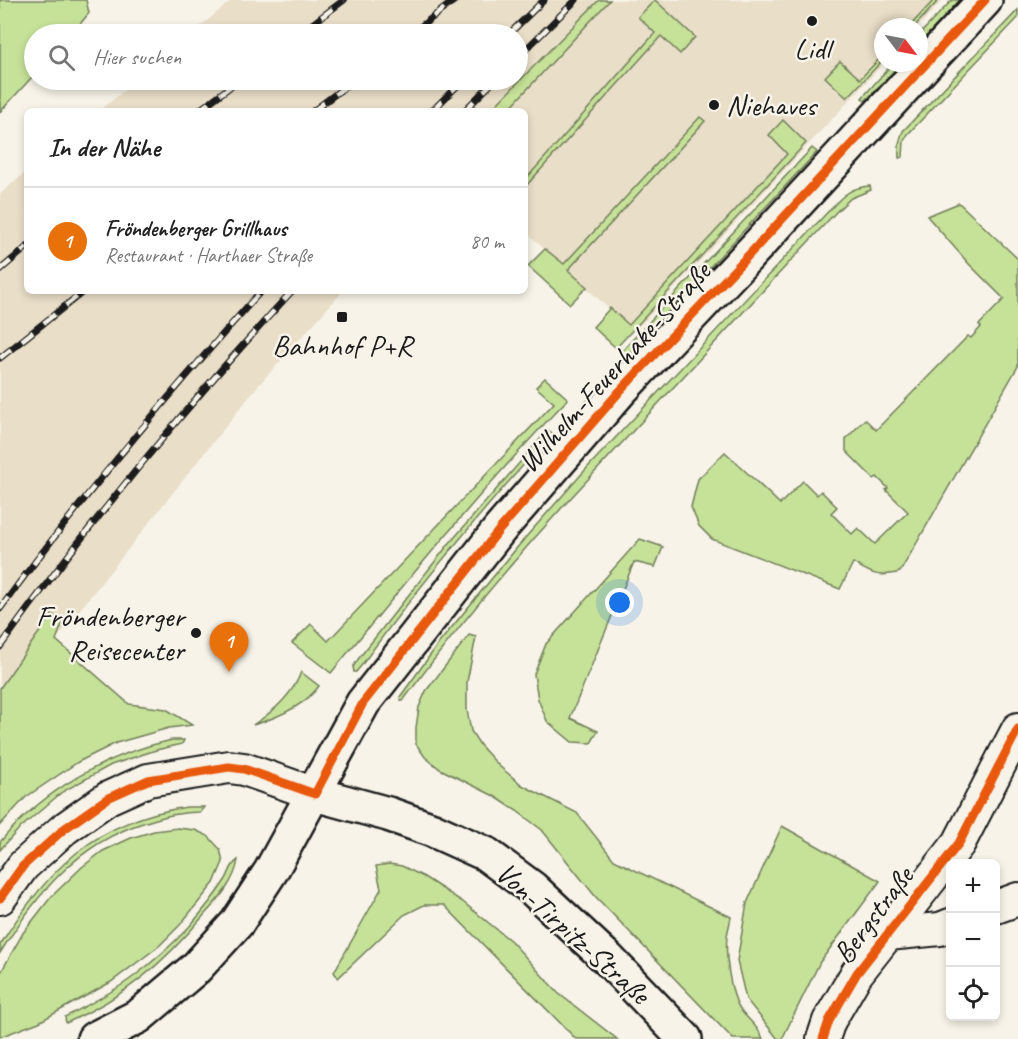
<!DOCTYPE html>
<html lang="de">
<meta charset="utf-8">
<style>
:root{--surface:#fff;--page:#f6f6f6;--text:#222;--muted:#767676;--line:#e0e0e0;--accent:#1c1c1c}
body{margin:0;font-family:Caveat,sans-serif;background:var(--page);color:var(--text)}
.controls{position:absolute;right:18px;bottom:18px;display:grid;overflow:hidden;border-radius:9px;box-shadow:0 3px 9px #0003}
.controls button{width:54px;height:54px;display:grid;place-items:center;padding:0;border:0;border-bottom:2px solid var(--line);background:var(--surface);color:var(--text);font:30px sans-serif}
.compass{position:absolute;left:874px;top:18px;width:54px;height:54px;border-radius:50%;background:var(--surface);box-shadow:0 3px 9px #0003;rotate:122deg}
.you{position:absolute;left:620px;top:603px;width:21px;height:21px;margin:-15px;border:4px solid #fff;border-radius:50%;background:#1a73e8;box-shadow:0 0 0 9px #1a73e833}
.badge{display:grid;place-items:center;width:39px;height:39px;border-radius:50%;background:var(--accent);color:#fff;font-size:20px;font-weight:700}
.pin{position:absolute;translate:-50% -50px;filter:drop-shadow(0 2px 3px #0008)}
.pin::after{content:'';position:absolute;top:32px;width:21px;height:18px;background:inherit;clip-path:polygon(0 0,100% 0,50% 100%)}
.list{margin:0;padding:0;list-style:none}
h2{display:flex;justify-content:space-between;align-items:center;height:78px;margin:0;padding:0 24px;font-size:26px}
h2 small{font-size:20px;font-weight:400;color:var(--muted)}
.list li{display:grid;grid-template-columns:39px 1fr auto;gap:18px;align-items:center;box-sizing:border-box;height:108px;padding:0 24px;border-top:2px solid var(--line)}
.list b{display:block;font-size:22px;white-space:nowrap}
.list p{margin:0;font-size:20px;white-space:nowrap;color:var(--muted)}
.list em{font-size:20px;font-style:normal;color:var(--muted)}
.icon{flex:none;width:33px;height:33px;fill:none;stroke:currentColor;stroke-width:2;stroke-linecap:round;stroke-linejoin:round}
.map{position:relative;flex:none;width:1018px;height:1039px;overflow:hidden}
.search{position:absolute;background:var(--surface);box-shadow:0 3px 9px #0003;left:24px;top:24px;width:504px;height:66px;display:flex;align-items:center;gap:15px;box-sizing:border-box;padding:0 21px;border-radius:33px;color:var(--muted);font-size:22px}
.panel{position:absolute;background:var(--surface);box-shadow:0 3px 9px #0003;left:24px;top:108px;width:504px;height:186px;border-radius:9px}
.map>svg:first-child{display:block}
</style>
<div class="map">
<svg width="1018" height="1039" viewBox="0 0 1018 1039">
<rect width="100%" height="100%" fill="#f7f3e8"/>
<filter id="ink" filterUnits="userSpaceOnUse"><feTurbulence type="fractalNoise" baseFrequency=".0167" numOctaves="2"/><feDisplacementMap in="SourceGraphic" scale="12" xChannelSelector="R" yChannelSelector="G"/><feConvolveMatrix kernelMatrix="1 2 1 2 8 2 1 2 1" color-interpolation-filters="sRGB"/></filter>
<g filter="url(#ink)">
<!-- built -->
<g fill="#e9dec8">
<path d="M 232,0 L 943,0 L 918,27 L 883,27 L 884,63 L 634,332 L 525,231 L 525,111 L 99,111 L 137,80 L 518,80 L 518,34 L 191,34 Z"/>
<path d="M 27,171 L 27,291 L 343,291 L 257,387 L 24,680 L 0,807 L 0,194 Z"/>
</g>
<!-- green -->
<g fill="#c6e198" stroke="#717e5a" stroke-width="1.5">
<path d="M 0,0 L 86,0 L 89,13 L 72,34 L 34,34 L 34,75 L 0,112 Z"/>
<path d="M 599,0 L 610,0 L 507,111 L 490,111 Z"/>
<path d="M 655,0 L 695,37 L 680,54 L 661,36 L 525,187 L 525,180 L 655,33 L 638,17 Z"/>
<path d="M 934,0 L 939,0 L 914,27 L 909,27 Z"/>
<path d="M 952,0 L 960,0 L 919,44 L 919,35 Z"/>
<path d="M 1018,10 L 1018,18 L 908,134 L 904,141 L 903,157 L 899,158 C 898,148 899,140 903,131 Z"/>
<path d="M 883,55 L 883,60 L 847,98 L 825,77 L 840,61 L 860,79 Z"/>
<path d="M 893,63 L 901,63 L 865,101 L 862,98 Z"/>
<path d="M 700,117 L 705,121 L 568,270 L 587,287 L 570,304 L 528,266 L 545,249 L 564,264 Z"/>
<path d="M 783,120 L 806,143 L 616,348 L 593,327 L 610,308 L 629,325 L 787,154 L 769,135 Z"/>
<path d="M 812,148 L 817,152 L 626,357 L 621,352 Z"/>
<path d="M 870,186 L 871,190 L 851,198 L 837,211 L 568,501 C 510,564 455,630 405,698 L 403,701 L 401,700 L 400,697 L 439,643 L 525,538 L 587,468 L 838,201 C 848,191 856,187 870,186 Z"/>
<path d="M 959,203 L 1018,259 L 1018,366 L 900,572 C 877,578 872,574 853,563 L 840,589 L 712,539 L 699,526 L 691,507 L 698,479 L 725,452 L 780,504 L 803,481 L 817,495 L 821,491 L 837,507 L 831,513 L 852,534 L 858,528 L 875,544 L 908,512 L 886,490 L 888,488 L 877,477 L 874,479 L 846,451 L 846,439 L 865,419 L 876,430 L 968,336 L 971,338 L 981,327 L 979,325 L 1004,299 L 969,264 L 927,216 Z"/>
<path d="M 545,378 L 568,399 C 484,486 408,580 331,673 L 292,643 L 311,624 L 328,641 L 554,403 L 536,387 Z"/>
<path d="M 548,430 L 552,433 C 485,507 420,584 361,666 L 356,672 L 354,672 L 353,667 L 359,658 L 448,545 Z"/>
<path d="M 640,539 L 663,547 L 655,567 L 634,562 L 570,718 L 598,731 L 591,743 L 572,742 L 547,721 L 538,699 L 534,674 L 546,644 Z"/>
<path d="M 52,614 L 63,622 L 56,640 L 129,704 L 166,709 L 192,725 L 169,728 L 116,743 L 78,762 L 26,797 L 0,825 L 0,688 Z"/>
<path d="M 469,635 L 476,637 L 467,682 L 467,710 L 471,731 L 480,745 L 499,766 L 522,785 L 577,813 L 614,860 L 731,917 C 730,923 728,930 727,936 C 725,955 730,993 740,1009 C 747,1019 759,1027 763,1039 L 733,1039 L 595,896 L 542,830 L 517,811 L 494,796 L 440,769 L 425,757 L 416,744 L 416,728 L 419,707 L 426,691 Z"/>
<path d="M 301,672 L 319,686 C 304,707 276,718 253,725 C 273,712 293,694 301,672 Z"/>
<path d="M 172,740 L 184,740 L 182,744 L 156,750 L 111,765 L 62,792 L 18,830 L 0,850 L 0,842 C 43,791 106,754 172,740 Z"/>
<path d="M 187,807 L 204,807 L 200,812 C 179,812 166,816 146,822 C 77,843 37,894 0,953 L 0,945 C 47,870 95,820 187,807 Z"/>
<path d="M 782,826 L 880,881 L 820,962 L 782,1039 L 778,1039 L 746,999 L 737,961 L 747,903 Z"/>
<path d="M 178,828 L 195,830 L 208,836 L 220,849 L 223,862 L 214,883 L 179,926 L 159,946 L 111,982 L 39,1022 L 0,1037 L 0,974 L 23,933 L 51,897 L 82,867 L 103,851 L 131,838 L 154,831 Z"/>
<path d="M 238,860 C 235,881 219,899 205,914 C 164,963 125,997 66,1023 L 65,1017 C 88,1005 112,993 133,977 C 153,962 172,945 189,927 C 202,912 215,896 226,879 C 230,872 231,864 238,860 Z"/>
<path d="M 389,864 L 402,866 L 424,877 L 463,902 L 511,941 L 558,993 L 617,1039 L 576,1039 L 444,905 L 424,905 L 404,915 L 338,978 L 334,972 L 381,889 L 376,866 Z"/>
</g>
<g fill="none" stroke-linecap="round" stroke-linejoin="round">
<defs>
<g id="street">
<path d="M 0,898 L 23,866 L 64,829 L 108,798 L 148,780 L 229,767 L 244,769 L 315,794"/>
<path d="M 996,907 L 1018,899"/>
<path d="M 888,934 L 940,929 L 950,925"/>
<path d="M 823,1039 L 829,1021 L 857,973 L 959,843 L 1018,729"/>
</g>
<g id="secondary">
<path d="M 315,794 L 388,814 L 433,830 L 486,854 L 532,888 L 608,959 L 685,1039"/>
<path d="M 94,1039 L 139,1016 L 196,968 L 237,923 L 271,871 L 363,703 L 500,529 L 620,391 L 760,243 L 985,0"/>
</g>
</defs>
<!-- street casing -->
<use href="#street" stroke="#1c1c1c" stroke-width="36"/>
<!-- secondary casing -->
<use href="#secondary" stroke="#1c1c1c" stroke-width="38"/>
<!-- street -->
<use href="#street" stroke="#f7f3e8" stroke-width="32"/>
<!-- secondary -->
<use href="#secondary" stroke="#f7f3e8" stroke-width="33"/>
<defs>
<g id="rail">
<path d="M 299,34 L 344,0"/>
<path d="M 411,34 L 455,0"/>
<path d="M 509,34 L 544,0"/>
<path d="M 518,57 L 576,0"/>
<path d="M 198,111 L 239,80"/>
<path d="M 313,111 L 354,80"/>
<path d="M 432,111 L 463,80"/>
<path d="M 464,111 L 495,80"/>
<path d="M 0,270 L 27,247"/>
<path d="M 0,358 L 84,291"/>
<path d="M 0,609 C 81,498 170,393 261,291"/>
<path d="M 0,647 C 90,522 188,404 292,291"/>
</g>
</defs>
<!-- rail casing -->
<use href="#rail" stroke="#1c1c1c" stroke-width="7"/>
<!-- rail -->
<use href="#rail" stroke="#f7f3e8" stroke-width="4.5" stroke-dasharray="14" stroke-linecap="butt"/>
<defs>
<g id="cycleway">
<path d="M 0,898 L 23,866 L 64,829 L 108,798 L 148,780 L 229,767 L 244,769 L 315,794 L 363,703 L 500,529 L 620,391 L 760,243 L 985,0"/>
<path d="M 823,1039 L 829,1021 L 857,973 L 959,843 L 1018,729"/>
</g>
</defs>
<!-- cycleway casing -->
<use href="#cycleway" stroke="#f7f3e8" stroke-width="13"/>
<!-- cycleway -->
<use href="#cycleway" stroke="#e8590c" stroke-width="9"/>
</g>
</g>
<!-- markers -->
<g fill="#1c1c1c" stroke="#f7f3e8" stroke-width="2">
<circle cx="812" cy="21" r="6"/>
<circle cx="714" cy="105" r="6"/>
<rect x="336" y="311" width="12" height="12" rx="3"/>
<circle cx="196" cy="633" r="6"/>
</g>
<g text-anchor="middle" stroke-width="5" stroke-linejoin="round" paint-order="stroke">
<!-- poi labels -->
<g font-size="30" fill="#1c1c1c" stroke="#f7f3e8">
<text x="812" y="59">Lidl</text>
<text x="726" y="115" text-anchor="start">Niehaves</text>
<text x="342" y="355">Bahnhof P+R</text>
<text x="184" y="626" text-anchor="end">Fröndenberger<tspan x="184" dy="34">Reisecenter</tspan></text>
</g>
<!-- street labels -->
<g font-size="30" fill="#1c1c1c" stroke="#f7f3e8">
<text transform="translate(614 367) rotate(-48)" y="10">Wilhelm-Feuerhake-Straße</text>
<text transform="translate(873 915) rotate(-53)" y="10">Bergstraße</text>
<text transform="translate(573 933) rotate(42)" y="10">Von-Tirpitz-Straße</text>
</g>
</g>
</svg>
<div class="controls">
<button>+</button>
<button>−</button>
<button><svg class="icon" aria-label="locate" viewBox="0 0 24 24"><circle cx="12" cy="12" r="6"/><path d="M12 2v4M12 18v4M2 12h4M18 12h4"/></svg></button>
</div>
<svg class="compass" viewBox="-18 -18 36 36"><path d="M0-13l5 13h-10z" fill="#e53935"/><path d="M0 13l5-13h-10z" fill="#767676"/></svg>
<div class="you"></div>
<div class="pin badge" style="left:229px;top:672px;background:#e8710a">1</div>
<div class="search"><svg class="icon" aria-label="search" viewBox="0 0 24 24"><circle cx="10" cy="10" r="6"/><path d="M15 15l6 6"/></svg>Hier suchen</div>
<section class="panel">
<h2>In der Nähe<small></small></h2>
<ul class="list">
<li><span class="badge" style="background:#e8710a">1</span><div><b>Fröndenberger Grillhaus</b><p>Restaurant · Harthaer Straße</p></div><em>80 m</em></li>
</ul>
</section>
</div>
